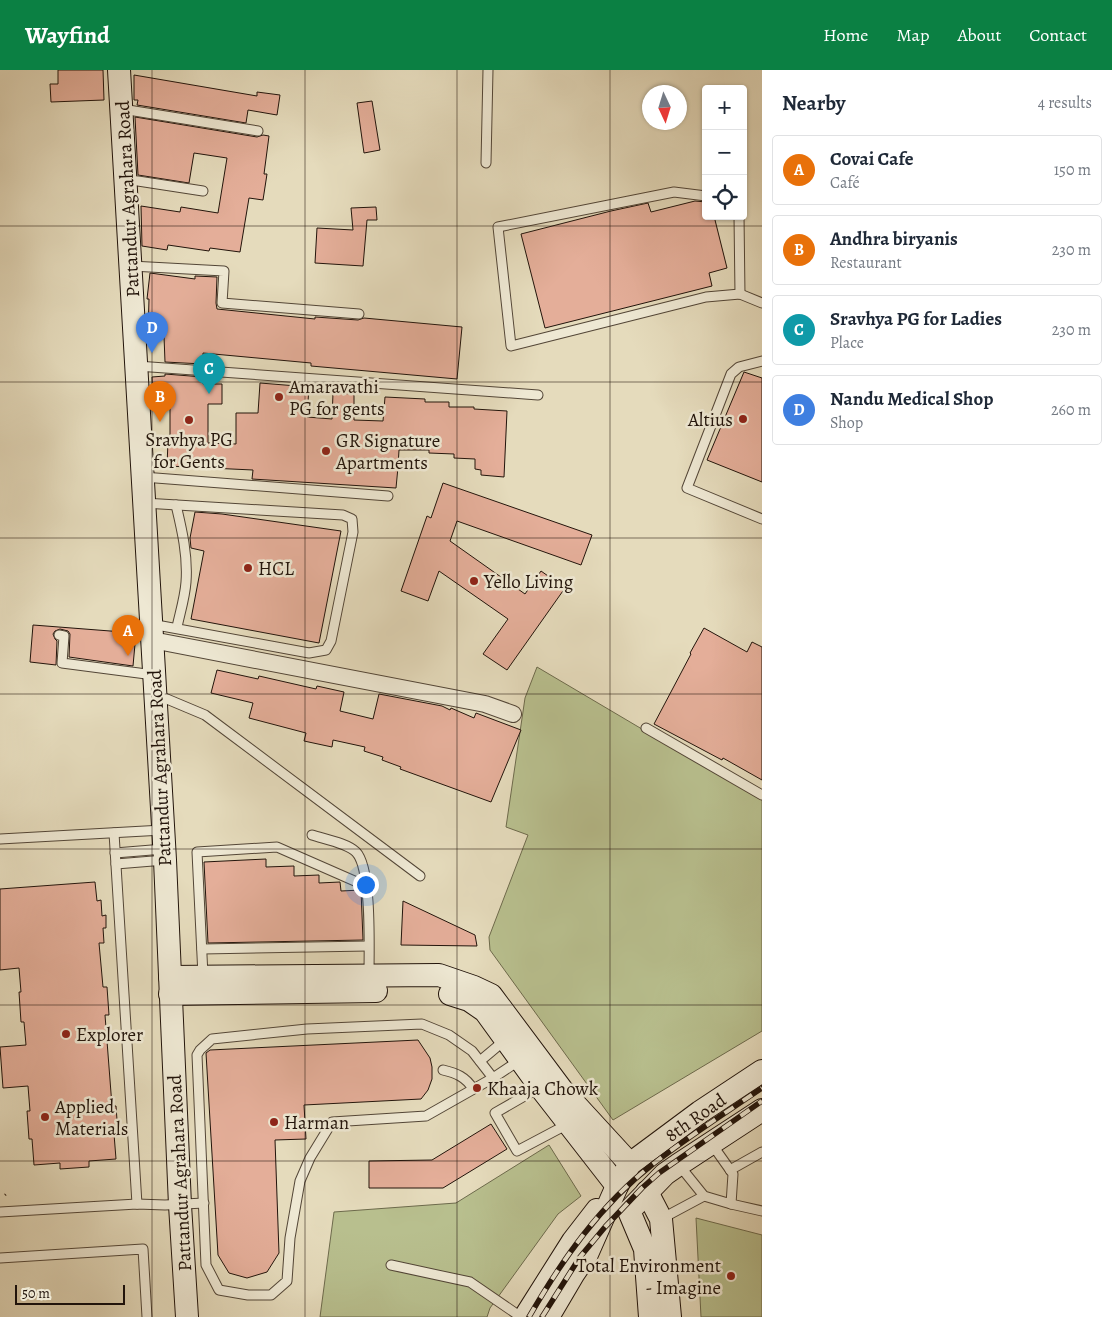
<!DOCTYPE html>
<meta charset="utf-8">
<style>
:root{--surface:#fff;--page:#f2f2f3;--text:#1f2937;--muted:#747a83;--line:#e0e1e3;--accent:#0b8043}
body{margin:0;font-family:Alegreya,serif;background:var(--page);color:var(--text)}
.controls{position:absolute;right:15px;top:15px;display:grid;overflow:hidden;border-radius:5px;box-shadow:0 1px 4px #0004}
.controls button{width:45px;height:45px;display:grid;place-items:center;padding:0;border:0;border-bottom:1px solid var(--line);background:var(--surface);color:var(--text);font:25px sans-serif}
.compass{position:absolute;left:642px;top:15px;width:45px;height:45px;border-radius:50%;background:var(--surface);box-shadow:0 1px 4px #0004;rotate:176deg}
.scale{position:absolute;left:15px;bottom:12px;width:110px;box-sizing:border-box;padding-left:5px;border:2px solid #22140b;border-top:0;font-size:14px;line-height:18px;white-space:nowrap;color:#22140b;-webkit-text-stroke:4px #eee8d3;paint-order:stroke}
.you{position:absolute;left:365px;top:814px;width:18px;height:18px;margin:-12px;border:4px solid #fff;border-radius:50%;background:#1a73e8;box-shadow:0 0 0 8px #1a73e833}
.badge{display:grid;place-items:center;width:32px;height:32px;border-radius:50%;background:var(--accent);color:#fff;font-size:16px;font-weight:700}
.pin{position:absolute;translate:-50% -41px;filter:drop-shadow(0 1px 2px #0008)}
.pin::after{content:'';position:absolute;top:26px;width:18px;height:15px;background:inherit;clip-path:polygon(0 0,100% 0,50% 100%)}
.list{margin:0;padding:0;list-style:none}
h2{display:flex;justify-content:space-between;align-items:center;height:65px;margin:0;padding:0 20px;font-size:21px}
h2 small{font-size:16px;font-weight:400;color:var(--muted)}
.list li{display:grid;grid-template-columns:32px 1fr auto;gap:15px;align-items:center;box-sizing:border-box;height:70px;margin:0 10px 10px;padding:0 10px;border:1px solid var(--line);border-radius:5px}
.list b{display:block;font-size:19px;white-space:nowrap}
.list p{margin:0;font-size:16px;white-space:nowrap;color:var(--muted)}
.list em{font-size:16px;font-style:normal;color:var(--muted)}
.icon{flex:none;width:28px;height:28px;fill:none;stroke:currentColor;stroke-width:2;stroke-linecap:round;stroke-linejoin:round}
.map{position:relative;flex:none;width:762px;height:1247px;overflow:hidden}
header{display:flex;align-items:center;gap:30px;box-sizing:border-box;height:70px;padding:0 25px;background:var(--accent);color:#fff}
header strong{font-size:24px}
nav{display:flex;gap:28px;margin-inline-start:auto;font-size:18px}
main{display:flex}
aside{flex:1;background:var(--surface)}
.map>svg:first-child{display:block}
</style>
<header>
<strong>Wayfind</strong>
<nav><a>Home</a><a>Map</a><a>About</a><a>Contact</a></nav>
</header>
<main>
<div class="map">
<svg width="762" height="1247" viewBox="0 0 762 1247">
<rect width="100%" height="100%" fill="#e5dbbc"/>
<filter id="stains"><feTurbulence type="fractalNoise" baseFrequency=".004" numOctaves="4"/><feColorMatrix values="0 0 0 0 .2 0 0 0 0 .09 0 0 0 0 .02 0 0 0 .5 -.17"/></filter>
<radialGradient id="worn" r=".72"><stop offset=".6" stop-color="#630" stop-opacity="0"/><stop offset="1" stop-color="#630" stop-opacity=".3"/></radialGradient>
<!-- green -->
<g fill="#b8bf8e" stroke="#6d6a4c">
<path d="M 537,597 L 762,730 L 762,961 L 613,1050 L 490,880 L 489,867 L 528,765 L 506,757 L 525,628 Z"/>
<path d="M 549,1075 L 581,1126 L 558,1144 L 490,1238 L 487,1247 L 320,1247 L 334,1142 L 456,1133 Z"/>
<path d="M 696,1148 L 762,1165 L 762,1247 L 701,1247 Z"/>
</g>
<!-- building -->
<g fill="#e4ae99" stroke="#22140b">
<path d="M 58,0 L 103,0 L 104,30 L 51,32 L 50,14 L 58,14 Z"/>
<path d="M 134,5 L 257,26 L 257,22 L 280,25 L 277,45 L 248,40 L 246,53 L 137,35 L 138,30 L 134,30 Z"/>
<path d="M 372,31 L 380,80 L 364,83 L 357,33 Z"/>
<path d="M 135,47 L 257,67 L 263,65 L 269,66 L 264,104 L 267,104 L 263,130 L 249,128 L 240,182 L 210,178 L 209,181 L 168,175 L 167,180 L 142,176 L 141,136 L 180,142 L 181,137 L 218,143 L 227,88 L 194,83 L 189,113 L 138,105 Z"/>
<path d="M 695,131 L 706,132 L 706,146 L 714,146 L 727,198 L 709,203 L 712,216 L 545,258 L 521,164 L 611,141 L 648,133 L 651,142 Z"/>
<path d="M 376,137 L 377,150 L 367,150 L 363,196 L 315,193 L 317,158 L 353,160 L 351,138 Z"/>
<path d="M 150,203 L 195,209 L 195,206 L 217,207 L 216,233 L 217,239 L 315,249 L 315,247 L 358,250 L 364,248 L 462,257 L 457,309 L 311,296 L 311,293 L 203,283 L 203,294 L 165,292 L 164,266 L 148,265 L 149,229 L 147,229 Z"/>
<path d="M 744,302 L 762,308 L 762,412 L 707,390 Z"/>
<path d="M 165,304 L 203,307 L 203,314 L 222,314 L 222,334 L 208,334 L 208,373 L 236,374 L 236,343 L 258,343 L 260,313 L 309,317 L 307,347 L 332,349 L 333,323 L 354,324 L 354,350 L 383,351 L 385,327 L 425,329 L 425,332 L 449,332 L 449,337 L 474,337 L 474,339 L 507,341 L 504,407 L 481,405 L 481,400 L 475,399 L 475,389 L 454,388 L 454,384 L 429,383 L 429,380 L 399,380 L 398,396 L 394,396 L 398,397 L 396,418 L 252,409 L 253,400 L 167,396 L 168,371 L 170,371 L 170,333 L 153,334 L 152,307 L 165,306 Z"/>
<path d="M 443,413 L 592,465 L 581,495 L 457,451 L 450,471 L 525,524 L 541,501 L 565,518 L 507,600 L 483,584 L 508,549 L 439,501 L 428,531 L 401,521 L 427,446 L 431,448 Z"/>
<path d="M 195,442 L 222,444 L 341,461 L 319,573 L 191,549 L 204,481 L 191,478 L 190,468 Z"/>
<path d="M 33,555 L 136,563 L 133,596 L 69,587 L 70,564 L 68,561 L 60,559 L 55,561 L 53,564 L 55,569 L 57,571 L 56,595 L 30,592 Z"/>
<path d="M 704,558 L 747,582 L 752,572 L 762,577 L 762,710 L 723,688 L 722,690 L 654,654 L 691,584 L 690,583 Z"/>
<path d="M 217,600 L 258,609 L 259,606 L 316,619 L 317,616 L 344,622 L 340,641 L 373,649 L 379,624 L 442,636 L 450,640 L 451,638 L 474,648 L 476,643 L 521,660 L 491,732 L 400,699 L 401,697 L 382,690 L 383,687 L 364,681 L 365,677 L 333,670 L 332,677 L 304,671 L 306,663 L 249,648 L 253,633 L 211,623 Z"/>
<path d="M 266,789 L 266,797 L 294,796 L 294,806 L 319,805 L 319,813 L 340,812 L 341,821 L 361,820 L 363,870 L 208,873 L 204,792 Z"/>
<path d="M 95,812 L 97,831 L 101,830 L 102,846 L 106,845 L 106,858 L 103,858 L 104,873 L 99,873 L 103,917 L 107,917 L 109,945 L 105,945 L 112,1036 L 116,1036 L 118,1064 L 114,1064 L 116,1089 L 89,1091 L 89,1097 L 60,1099 L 60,1093 L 34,1095 L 32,1069 L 29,1069 L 27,1041 L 30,1041 L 28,1016 L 3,1018 L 0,977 L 26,975 L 24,952 L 21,952 L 19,922 L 21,922 L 19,898 L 0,900 L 0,819 Z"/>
<path d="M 403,831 L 475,865 L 477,876 L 401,875 Z"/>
<path d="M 418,970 L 430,988 L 432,997 L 432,1009 L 428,1020 L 421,1029 L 304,1035 L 306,1069 L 275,1070 L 279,1183 L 267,1202 L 247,1208 L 229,1203 L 218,1185 L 206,983 L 210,980 Z"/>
<path d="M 491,1054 L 507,1079 L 443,1118 L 369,1118 L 369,1091 L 432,1090 Z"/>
</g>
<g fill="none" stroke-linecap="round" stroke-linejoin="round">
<defs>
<g id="lane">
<path d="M 122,39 L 258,61"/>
<path d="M 486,93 L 488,0"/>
<path d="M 127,110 L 138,111 L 203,121"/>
<path d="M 706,126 L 674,122 L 498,157 L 511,276 L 706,227 L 740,224 L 762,233"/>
<path d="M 739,146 L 740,224"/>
<path d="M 131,196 L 224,201 L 222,233 L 359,244"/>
<path d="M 762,291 L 739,297 L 731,304 L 687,418 L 762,449"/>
<path d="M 137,296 L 538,325"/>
<path d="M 143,407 L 388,426"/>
<path d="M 144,433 L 343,445 L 352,449 L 353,462 L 331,571 L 326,580 L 309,583 L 151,554"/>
<path d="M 176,435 C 182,460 188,486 186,512 C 185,527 180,543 177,557"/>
<path d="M 59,565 L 64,566 L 62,593 L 154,605"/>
<path d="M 155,624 L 205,645 L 420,806"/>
<path d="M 646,658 L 762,725"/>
<path d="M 114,763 L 137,1134"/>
<path d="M 312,765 C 324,769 347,773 356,782 C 372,798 369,880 369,905"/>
<path d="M 0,769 L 163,760"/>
<path d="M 115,783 L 164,779"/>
<path d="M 116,794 L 165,790"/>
<path d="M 202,879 L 368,876"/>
<path d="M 203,906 L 197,782 L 277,777 L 366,816"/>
<path d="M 480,991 L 505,970"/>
<path d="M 443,1000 C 456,1003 466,1007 473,1019"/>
<path d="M 493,1008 L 472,981 L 449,965 L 422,954 L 307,959 L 212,969 L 200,980 L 197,985 L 206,1195 L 219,1220 L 248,1225 L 271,1225 L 287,1211 L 290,1168 L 300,1111 L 310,1088 L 332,1052 L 426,1046 L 493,1008 L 520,990"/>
<path d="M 540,1017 L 495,1043 L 517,1081 L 568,1054"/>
<path d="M 679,1095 L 704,1126 L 731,1134 L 733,1104 L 711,1073"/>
<path d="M 730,1100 L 762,1082"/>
<path d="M 731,1134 L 762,1141"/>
<path d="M 0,1142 L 137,1134 L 165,1135 L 204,1133"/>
<path d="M 661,1149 L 704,1126"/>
<path d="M 0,1188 L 143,1179 L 147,1247"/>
<path d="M 391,1195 L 470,1212 L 521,1247"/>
</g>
<path id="street" d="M 152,570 L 485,634 L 513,644"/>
<g id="secondary">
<path d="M 119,0 L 165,790 L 180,1135 L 187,1247"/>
<path d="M 170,907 L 439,905 L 474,917 L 491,925 L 562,1020 L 630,1094"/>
<path d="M 170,924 L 376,921"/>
<path d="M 450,924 L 469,930 L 485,941 L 540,1017 L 617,1116"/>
<path d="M 647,1122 L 661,1149 L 670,1247"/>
<path d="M 525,1247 L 573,1171 L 597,1140"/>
<path d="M 548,1247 L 574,1203 L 587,1184 L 617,1116 L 630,1094 L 700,1042 L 762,1001"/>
<path d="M 650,1247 L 645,1179 L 629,1141 L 665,1104 L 678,1095 L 762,1040"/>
</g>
</defs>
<!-- lane casing -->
<use href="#lane" stroke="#534637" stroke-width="11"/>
<!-- street casing -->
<use href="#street" stroke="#534637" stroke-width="18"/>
<!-- secondary casing -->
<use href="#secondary" stroke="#22140b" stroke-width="24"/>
<!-- path -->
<path stroke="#22140b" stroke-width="2.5" stroke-dasharray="1 2.5" stroke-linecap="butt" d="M 5,1125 L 6,1124"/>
<!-- lane -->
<use href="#lane" stroke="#eee8d3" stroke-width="9"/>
<!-- street -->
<use href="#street" stroke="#eee8d3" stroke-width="16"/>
<!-- secondary -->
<use href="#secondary" stroke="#eee8d3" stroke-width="22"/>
<defs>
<g id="rail">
<path d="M 529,1247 C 562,1190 600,1135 653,1094 C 688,1067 725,1043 762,1018"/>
<path d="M 542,1247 L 580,1187 L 605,1157 L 642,1118 L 659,1103 L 762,1031"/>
</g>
</defs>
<!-- rail casing -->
<use href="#rail" stroke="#22140b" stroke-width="5.5"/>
<!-- rail -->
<use href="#rail" stroke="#eee8d3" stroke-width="4" stroke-dasharray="11" stroke-linecap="butt"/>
</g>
<!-- grid -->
<path fill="none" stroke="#22140b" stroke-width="1" stroke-opacity="0.55" d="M 152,0 L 152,1247M 305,0 L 305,1247M 457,0 L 457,1247M 610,0 L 610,1247M 0,156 L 762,156M 0,312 L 762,312M 0,468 L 762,468M 0,624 L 762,624M 0,779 L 762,779M 0,935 L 762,935M 0,1091 L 762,1091"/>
<!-- markers -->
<g fill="#8f2418" stroke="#eee8d3" stroke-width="2">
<circle cx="279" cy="327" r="5"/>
<circle cx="743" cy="349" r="5"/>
<circle cx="189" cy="350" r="5"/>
<circle cx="326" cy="381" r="5"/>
<circle cx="248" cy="498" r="5"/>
<circle cx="474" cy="511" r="5"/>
<circle cx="66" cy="964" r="5"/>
<circle cx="477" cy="1018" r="5"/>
<circle cx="45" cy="1047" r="5"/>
<circle cx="274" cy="1052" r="5"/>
<circle cx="731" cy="1206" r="5"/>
</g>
<g text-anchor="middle" stroke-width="5" stroke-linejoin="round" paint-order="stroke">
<!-- street labels -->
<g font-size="19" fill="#22140b" stroke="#eee8d3">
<text transform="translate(127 129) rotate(-93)" y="7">Pattandur Agrahara Road</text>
<text transform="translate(159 698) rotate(-93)" y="7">Pattandur Agrahara Road</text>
<text transform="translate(695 1047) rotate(-35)" y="7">8th Road</text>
<text transform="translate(179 1103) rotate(-93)" y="7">Pattandur Agrahara Road</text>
</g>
<!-- poi labels -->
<g font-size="19" fill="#22140b" stroke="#eee8d3" text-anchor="start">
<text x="289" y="323">Amaravathi<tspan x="289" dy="22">PG for gents</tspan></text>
<text x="733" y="356" text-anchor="end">Altius</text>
<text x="189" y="376" text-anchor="middle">Sravhya PG<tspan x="189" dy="22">for Gents</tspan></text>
<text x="336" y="377">GR Signature<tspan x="336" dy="22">Apartments</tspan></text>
<text x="258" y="505">HCL</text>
<text x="484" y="518">Yello Living</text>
<text x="76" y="971">Explorer</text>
<text x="487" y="1025">Khaaja Chowk</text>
<text x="55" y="1043">Applied<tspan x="55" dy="22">Materials</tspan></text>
<text x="284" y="1059">Harman</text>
<text x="721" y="1202" text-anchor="end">Total Environment<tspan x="721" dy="22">- Imagine</tspan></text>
</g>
</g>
<rect width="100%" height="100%" filter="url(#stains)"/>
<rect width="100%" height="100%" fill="url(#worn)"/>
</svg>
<div class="controls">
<button>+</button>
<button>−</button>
<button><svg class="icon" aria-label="locate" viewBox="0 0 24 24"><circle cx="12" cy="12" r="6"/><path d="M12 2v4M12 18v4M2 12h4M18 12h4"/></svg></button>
</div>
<svg class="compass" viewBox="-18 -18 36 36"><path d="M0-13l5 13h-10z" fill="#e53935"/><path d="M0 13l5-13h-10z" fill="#747a83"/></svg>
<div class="scale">50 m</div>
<div class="you"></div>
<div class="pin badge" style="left:128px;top:586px;background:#e8710a">A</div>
<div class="pin badge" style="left:160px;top:352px;background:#e8710a">B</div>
<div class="pin badge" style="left:209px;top:324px;background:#0f9aa8">C</div>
<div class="pin badge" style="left:152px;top:283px;background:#3f7fe0">D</div>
</div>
<aside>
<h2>Nearby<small>4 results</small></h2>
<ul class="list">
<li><span class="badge" style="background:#e8710a">A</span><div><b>Covai Cafe</b><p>Café</p></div><em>150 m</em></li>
<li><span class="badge" style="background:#e8710a">B</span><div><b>Andhra biryanis</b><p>Restaurant</p></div><em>230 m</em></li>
<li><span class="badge" style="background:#0f9aa8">C</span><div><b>Sravhya PG for Ladies</b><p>Place</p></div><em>230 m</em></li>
<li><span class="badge" style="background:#3f7fe0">D</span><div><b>Nandu Medical Shop</b><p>Shop</p></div><em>260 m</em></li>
</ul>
</aside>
</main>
